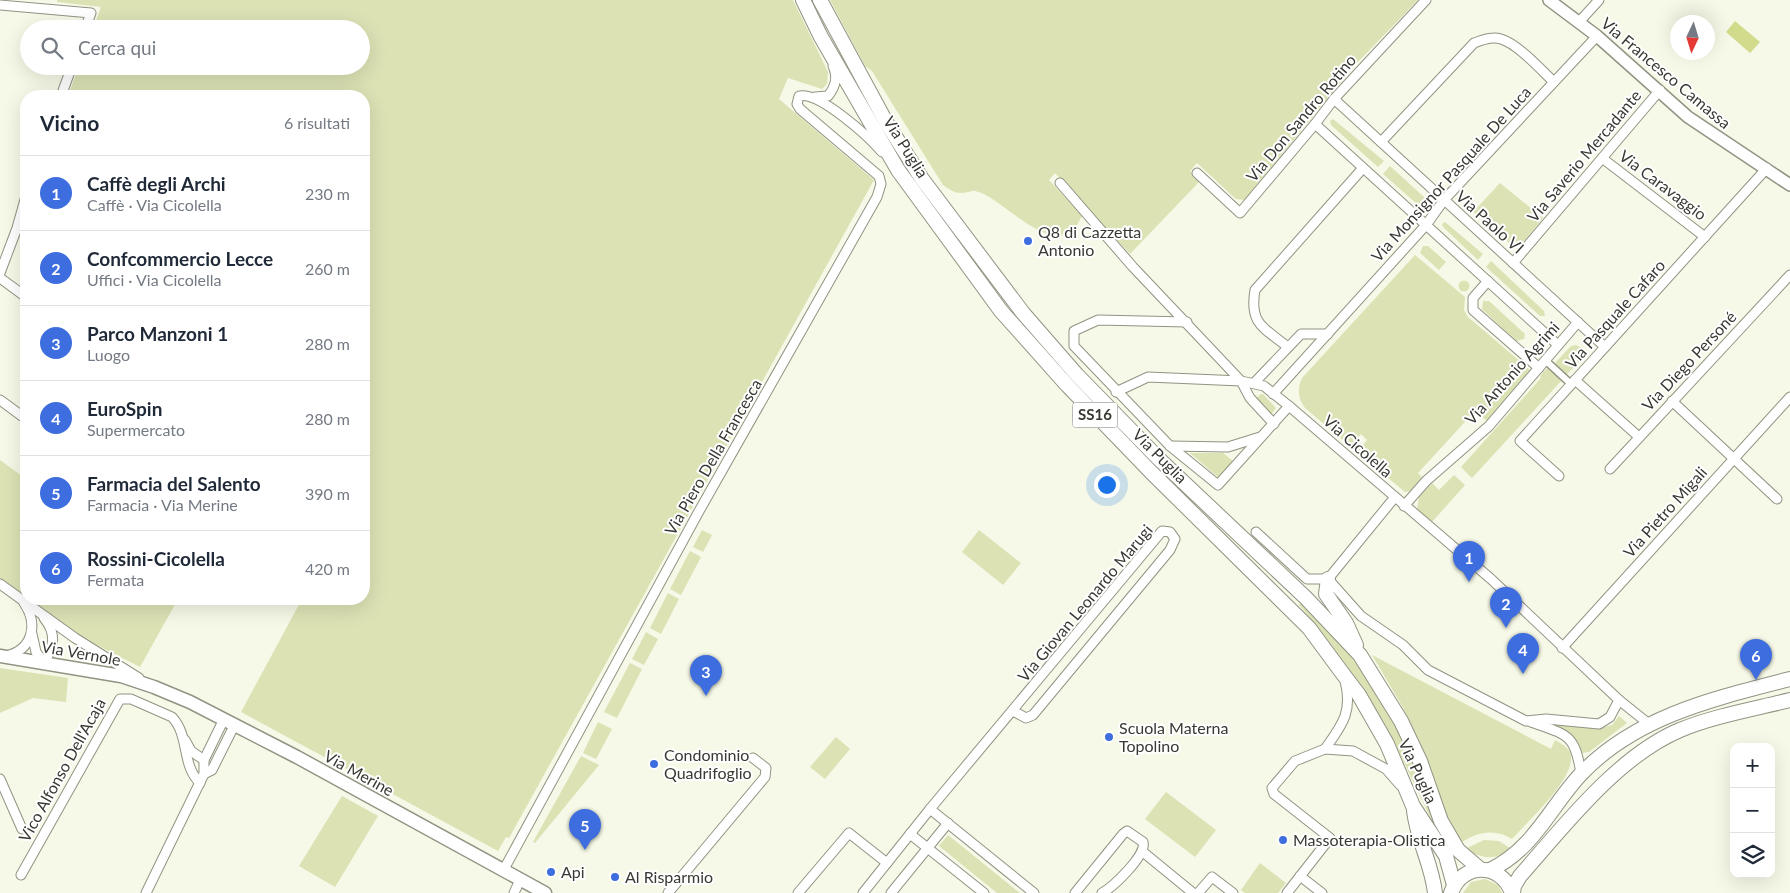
<!DOCTYPE html>
<html lang="it">
<meta charset="utf-8">
<style>
:root{--surface:#fff;--page:#f2f2f3;--text:#1f2937;--muted:#747a83;--line:#e0e1e3;--accent:#3d6dde}
body{margin:0;font-family:Lato,sans-serif;background:var(--page);color:var(--text)}
.controls{position:absolute;right:15px;bottom:15px;display:grid;overflow:hidden;border-radius:10px;box-shadow:0 5px 20px #0002}
.controls button{width:45px;height:45px;display:grid;place-items:center;padding:0;border:0;border-bottom:1px solid var(--line);background:var(--surface);color:var(--text);font:25px sans-serif}
.compass{position:absolute;left:1670px;top:15px;width:45px;height:45px;border-radius:50%;background:var(--surface);box-shadow:0 5px 20px #0002;rotate:184deg}
.you{position:absolute;left:1106px;top:484px;width:18px;height:18px;margin:-12px;border:4px solid #fff;border-radius:50%;background:#1a73e8;box-shadow:0 0 0 8px #1a73e833}
.badge{display:grid;place-items:center;width:32px;height:32px;border-radius:50%;background:var(--accent);color:#fff;font-size:16px;font-weight:700}
.pin{position:absolute;translate:-50% -41px;filter:drop-shadow(0 1px 2px #0008)}
.pin::after{content:'';position:absolute;top:26px;width:18px;height:15px;background:inherit;clip-path:polygon(0 0,100% 0,50% 100%)}
.list{margin:0;padding:0;list-style:none}
h2{display:flex;justify-content:space-between;align-items:center;height:65px;margin:0;padding:0 20px;font-size:21px}
h2 small{font-size:16px;font-weight:400;color:var(--muted)}
.list li{display:grid;grid-template-columns:32px 1fr auto;gap:15px;align-items:center;box-sizing:border-box;height:75px;padding:0 20px;border-top:1px solid var(--line)}
.list b{display:block;font-size:19px;white-space:nowrap}
.list p{margin:0;font-size:16px;white-space:nowrap;color:var(--muted)}
.list em{font-size:16px;font-style:normal;color:var(--muted)}
.icon{flex:none;width:28px;height:28px;fill:none;stroke:currentColor;stroke-width:2;stroke-linecap:round;stroke-linejoin:round}
.map{position:relative;flex:none;width:1790px;height:893px;overflow:hidden}
.search{position:absolute;background:var(--surface);box-shadow:0 5px 20px #0002;left:20px;top:20px;width:350px;height:55px;display:flex;align-items:center;gap:12px;box-sizing:border-box;padding:0 18px;border-radius:28px;color:var(--muted);font-size:19px}
.panel{position:absolute;background:var(--surface);box-shadow:0 5px 20px #0002;left:20px;top:90px;width:350px;height:515px;border-radius:20px}
.map>svg:first-child{display:block}
</style>
<div class="map">
<svg width="1790" height="893" viewBox="0 0 1790 893">
<rect width="100%" height="100%" fill="#f6f9e7"/>
<!-- green -->
<g fill="#dce2b4">
<path d="M 57,0 L 793,0 L 828,72 L 827,84 L 822,89 L 788,78 L 779,99 L 874,180 L 509,838 L 506,837 L 498,851 L 241,712 L 302,599 L 364,599 L 364,96 L 68,96 L 79,66 L 361,66 L 361,29 L 93,29 L 101,7 L 57,2 Z"/>
<path d="M 830,0 L 1418,0 L 1355,65 L 1244,200 L 1236,199 L 1197,163 L 1190,171 L 1200,181 L 1130,254 L 1055,173 L 1049,180 L 1082,216 C 1079,221 1075,230 1071,232 C 1043,250 999,195 975,191 C 973,190 970,192 968,192 C 958,195 951,191 943,185 L 872,71 L 865,66 Z"/>
<path d="M 1333,119 L 1384,161 L 1378,167 L 1331,125 L 1330,121 Z"/>
<path d="M 1390,166 L 1425,198 L 1422,205 L 1417,204 L 1383,174 Z"/>
<path d="M 1500,183 L 1543,218 L 1517,250 L 1473,212 Z"/>
<path d="M 1445,222 L 1483,254 L 1478,260 L 1443,227 L 1442,224 Z"/>
<path d="M 1423,246 L 1428,246 L 1446,262 L 1439,270 L 1420,253 Z"/>
<path d="M 1415,255 L 1465,297 L 1464,310 L 1468,317 L 1530,370 L 1487,421 L 1475,411 L 1418,473 L 1422,477 L 1410,491 L 1405,492 L 1357,452 L 1367,440 L 1361,434 L 1350,446 L 1305,408 C 1298,399 1297,389 1302,378 Z"/>
<path d="M 1491,261 L 1544,311 L 1545,316 L 1540,316 L 1486,267 Z"/>
<circle cx="1464" cy="286" r="5.5"/>
<path d="M 1483,301 L 1489,301 L 1525,334 L 1524,339 L 1516,341 L 1482,309 Z"/>
<path d="M 1576,345 L 1583,349 L 1584,357 L 1566,375 L 1554,364 L 1571,346 Z"/>
<path d="M 1548,367 L 1562,380 L 1472,478 L 1461,467 L 1541,378 L 1540,376 Z"/>
<path d="M 1261,394 L 1263,394 L 1276,408 L 1270,416 L 1255,399 Z"/>
<path d="M 1190,453 L 1223,453 L 1233,461 L 1218,477 Z"/>
<path d="M 0,460 L 26,479 L 26,598 L 0,579 Z"/>
<path d="M 1454,475 L 1465,485 L 1432,522 L 1417,510 L 1419,497 L 1432,483 L 1439,490 Z"/>
<path d="M 702,530 L 712,535 L 703,552 L 693,547 Z"/>
<path d="M 979,530 L 1021,563 L 1003,585 L 962,552 Z"/>
<path d="M 690,551 L 701,557 L 681,595 L 670,589 Z"/>
<path d="M 668,593 L 679,599 L 661,634 L 650,628 Z"/>
<path d="M 27,599 L 178,599 L 140,667 L 81,637 Z"/>
<path d="M 1300,603 C 1340,640 1378,686 1402,735 C 1420,772 1434,810 1451,847 L 1448,848 C 1423,809 1408,766 1385,726 C 1361,682 1331,643 1299,605 Z"/>
<path d="M 646,632 L 658,639 L 644,665 L 632,659 Z"/>
<path d="M 1372,655 L 1551,749 L 1555,740 C 1562,744 1570,748 1571,756 C 1574,780 1527,822 1512,839 C 1494,828 1478,832 1460,843 L 1445,817 L 1421,745 L 1402,706 Z"/>
<path d="M 630,663 L 642,669 L 617,718 L 604,712 Z"/>
<path d="M 0,668 L 68,678 L 66,702 L 33,698 L 0,713 Z"/>
<path d="M 1619,716 L 1627,723 L 1589,752 L 1582,753 C 1572,725 1566,736 1549,724 L 1551,722 L 1604,727 L 1612,725 Z"/>
<path d="M 598,722 L 612,729 L 596,759 L 583,753 Z"/>
<path d="M 836,737 L 850,749 L 825,779 L 810,767 Z"/>
<path d="M 581,756 L 599,765 L 535,843 L 533,842 Z"/>
<path d="M 1166,792 L 1216,830 L 1195,857 L 1145,819 Z"/>
<path d="M 342,796 L 378,816 L 335,887 L 299,866 Z"/>
<path d="M 948,835 L 1020,893 L 997,893 L 939,846 Z"/>
<path d="M 1484,840 L 1499,841 L 1510,848 C 1496,862 1480,858 1465,849 Z"/>
<path d="M 1260,863 L 1286,883 L 1278,893 L 1245,893 L 1241,890 Z"/>
<path d="M 1485,879 L 1498,885 L 1502,893 L 1463,893 L 1471,882 Z"/>
</g>
<!-- water -->
<path fill="#d2db8c" d="M 1735,21 L 1760,42 L 1750,53 L 1726,32 Z"/>
<g fill="none" stroke-linecap="round" stroke-linejoin="round">
<defs>
<path id="pedestrian" d="M 1545,360 L 1571,384"/>
<g id="minor">
<path d="M 0,5 L 91,13 L 85,29"/>
<path d="M 1579,22 L 1599,0"/>
<path d="M 61,96 L 72,66"/>
<path d="M 815,97 L 828,96 C 836,86 838,77 833,66"/>
<path d="M 1334,99 L 1605,347"/>
<path d="M 1315,124 L 1558,345"/>
<path d="M 1381,142 L 1474,43 C 1483,40 1492,36 1501,39 C 1518,44 1541,70 1554,82"/>
<path d="M 1602,158 L 1705,237"/>
<path d="M 1197,173 L 1240,213 L 1315,124 L 1334,99 L 1426,0"/>
<path d="M 1060,183 L 1133,267 L 1241,381 L 1264,386 L 1289,406 L 1491,579 L 1619,700 L 1649,724"/>
<path d="M 1513,263 L 1660,90"/>
<path d="M 0,273 L 17,228 L 26,196"/>
<path d="M 0,278 L 26,297"/>
<path d="M 1488,281 L 1473,298 L 1473,310 L 1539,368"/>
<path d="M 1187,322 L 1098,320 L 1074,331 L 1074,346 L 1170,446 L 1218,485 L 1289,406"/>
<path d="M 1288,347 C 1264,328 1249,324 1255,290 L 1363,168"/>
<path d="M 1575,380 L 1639,437"/>
<path d="M 1255,382 L 1301,334 L 1328,334"/>
<path d="M 1116,392 L 1148,377 L 1241,381 L 1250,398 L 1274,424"/>
<path d="M 1273,394 L 1426,225 L 1444,200 L 1597,36"/>
<path d="M 0,400 L 26,419"/>
<path d="M 1672,401 L 1777,499"/>
<path d="M 1170,446 L 1228,447 L 1260,437"/>
<path d="M 1610,469 L 1790,275"/>
<path d="M 1559,476 L 1520,441 L 1767,168"/>
<path d="M 1404,506 L 1426,481 L 1489,426 L 1578,322"/>
<path d="M 1256,532 L 1307,579 L 1328,579"/>
<path d="M 1328,579 L 1361,616 L 1403,645 L 1428,670 L 1526,721 L 1546,719 L 1599,724 L 1610,717 L 1619,700"/>
<path d="M 1328,579 L 1395,497"/>
<path d="M 0,584 L 75,638 L 139,678"/>
<path d="M 32,634 L 36,652 L 44,663 C 54,646 57,634 44,618"/>
<path d="M 1562,648 L 1790,397"/>
<path d="M 6,656 C 32,650 39,625 24,603"/>
<path d="M 1531,722 C 1568,735 1575,734 1581,774"/>
<path d="M 185,740 L 191,751 L 204,760"/>
<path d="M 1325,749 C 1342,725 1353,712 1345,681"/>
<path d="M 204,774 L 212,770 L 235,724"/>
<path d="M 0,779 L 22,829"/>
<path d="M 930,809 L 1034,893"/>
<path d="M 910,834 L 984,893"/>
<path d="M 1143,852 L 1193,893"/>
<path d="M 503,871 L 698,513 L 877,197 L 881,184 L 879,176 L 800,109 L 797,104 L 799,96 C 819,91 869,137 882,152"/>
<path d="M 21,875 L 120,699 L 131,699 L 172,717 C 190,736 181,765 200,783"/>
<path d="M 1300,876 L 1322,893"/>
<path d="M 146,893 L 204,774 L 204,760 L 224,719"/>
<path d="M 514,893 L 520,880"/>
<path d="M 668,893 L 765,777 L 766,768 L 753,758"/>
<path d="M 798,893 L 849,833 L 887,863"/>
<path d="M 863,893 L 930,809 L 1162,531 L 1170,532 L 1175,539 L 1170,550 L 1033,715 L 1026,718 L 1013,711"/>
<path d="M 891,893 L 948,823"/>
<path d="M 1075,893 L 1123,834 L 1127,831 L 1143,842 C 1147,855 1113,887 1102,893"/>
<path d="M 1198,893 L 1212,877 L 1233,893"/>
<path d="M 1287,893 L 1330,838 L 1274,794 L 1272,788 L 1295,761 L 1325,749 L 1353,751 L 1386,769 L 1400,785"/>
</g>
<path id="tertiary" d="M 1549,0 L 1597,36 L 1688,117 L 1790,185"/>
<path id="secondary" d="M 0,656 L 121,676 L 154,687 L 190,702 L 297,757 L 545,893"/>
<g id="primary">
<path d="M 1490,870 C 1534,849 1550,807 1581,774 C 1636,716 1716,698 1790,679"/>
<path d="M 1451,893 C 1462,862 1501,862 1512,893"/>
<path d="M 1513,893 L 1514,886 L 1520,876 C 1564,826 1618,756 1680,730 C 1714,716 1754,709 1790,700"/>
</g>
<g id="trunk">
<path d="M 803,0 L 821,37 L 898,170 L 1001,311 L 1067,385 L 1150,471 L 1309,628 L 1343,674 L 1359,695 L 1387,744 L 1413,806 L 1446,856 L 1454,885"/>
<path d="M 820,0 L 886,122 L 922,179 L 1023,313 L 1077,375 L 1160,460 L 1306,598 L 1360,655 L 1401,721 L 1420,761 L 1441,821 L 1458,850 L 1480,869"/>
<path d="M 1328,579 L 1326,594 L 1346,623 L 1356,645"/>
<path d="M 1414,810 C 1417,840 1432,864 1435,893"/>
</g>
</defs>
<!-- pedestrian casing -->
<use href="#pedestrian" stroke="#919383" stroke-width="9"/>
<!-- minor casing -->
<use href="#minor" stroke="#919383" stroke-width="11"/>
<!-- tertiary casing -->
<use href="#tertiary" stroke="#919383" stroke-width="14"/>
<!-- secondary casing -->
<use href="#secondary" stroke="#919383" stroke-width="15"/>
<!-- primary casing -->
<use href="#primary" stroke="#919383" stroke-width="16"/>
<!-- trunk casing -->
<use href="#trunk" stroke="#919383" stroke-width="16"/>
<!-- pedestrian -->
<use href="#pedestrian" stroke="#fff" stroke-width="6"/>
<!-- minor -->
<use href="#minor" stroke="#fff" stroke-width="9"/>
<!-- tertiary -->
<use href="#tertiary" stroke="#fff" stroke-width="11"/>
<!-- secondary -->
<use href="#secondary" stroke="#fff" stroke-width="12"/>
<!-- primary -->
<use href="#primary" stroke="#fff" stroke-width="14"/>
<!-- trunk -->
<use href="#trunk" stroke="#fff" stroke-width="14"/>
</g>
<!-- markers -->
<g fill="#3d6dde" stroke="#fff" stroke-width="2">
<circle cx="1028" cy="241" r="5"/>
<circle cx="1109" cy="737" r="5"/>
<circle cx="654" cy="764" r="5"/>
<circle cx="1283" cy="840" r="5"/>
<circle cx="551" cy="872" r="5"/>
<circle cx="615" cy="877" r="5"/>
</g>
<g text-anchor="middle" stroke-width="4" stroke-linejoin="round" paint-order="stroke">
<!-- shield labels -->
<rect fill="#fff" stroke="#747470" stroke-width="1" x="1072.5" y="402.5" width="45" height="25" rx="4"/>
<g font-size="15" font-weight="bold" fill="#383932">
<text x="1095" y="420">SS16</text>
</g>
<!-- street labels -->
<g font-size="16" fill="#383932" stroke="#fff">
<text transform="translate(1666 73) rotate(40)" y="6">Via Francesco Camassa</text>
<text transform="translate(1301 118) rotate(-50)" y="6">Via Don Sandro Rotino</text>
<text transform="translate(906 147) rotate(58)" y="6">Via Puglia</text>
<text transform="translate(1584 156) rotate(-50)" y="6">Via Saverio Mercadante</text>
<text transform="translate(1451 174) rotate(-48)" y="6">Via Monsignor Pasquale De Luca</text>
<text transform="translate(1663 185) rotate(37)" y="6">Via Caravaggio</text>
<text transform="translate(1490 222) rotate(42)" y="6">Via Paolo VI</text>
<text transform="translate(1615 314) rotate(-48)" y="6">Via Pasquale Cafaro</text>
<text transform="translate(1689 361) rotate(-47)" y="6">Via Diego Personé</text>
<text transform="translate(1512 373) rotate(-48)" y="6">Via Antonio Agrimi</text>
<text transform="translate(1358 446) rotate(41)" y="6">Via Cicolella</text>
<text transform="translate(1160 456) rotate(45)" y="6">Via Puglia</text>
<text transform="translate(713 457) rotate(-60)" y="6">Via Piero Della Francesca</text>
<text transform="translate(1665 512) rotate(-48)" y="6">Via Pietro Migali</text>
<text transform="translate(1085 603) rotate(-50)" y="6">Via Giovan Leonardo Marugi</text>
<text transform="translate(81 653) rotate(10)" y="6">Via Vernole</text>
<text transform="translate(62 770) rotate(-61)" y="6">Vico Alfonso Dell'Acaja</text>
<text transform="translate(1418 771) rotate(65)" y="6">Via Puglia</text>
<text transform="translate(359 773) rotate(29)" y="6">Via Merine</text>
</g>
<!-- poi labels -->
<g font-size="16" fill="#383932" stroke="#fff" text-anchor="start">
<text x="1038" y="238">Q8 di Cazzetta<tspan x="1038" dy="18">Antonio</tspan></text>
<text x="1119" y="734">Scuola Materna<tspan x="1119" dy="18">Topolino</tspan></text>
<text x="664" y="761">Condominio<tspan x="664" dy="18">Quadrifoglio</tspan></text>
<text x="1293" y="846">Massoterapia-Olistica</text>
<text x="561" y="878">Api</text>
<text x="625" y="883">Al Risparmio</text>
</g>
</g>
</svg>
<div class="controls">
<button>+</button>
<button>−</button>
<button><svg class="icon" aria-label="layers" viewBox="0 0 24 24"><path d="M12 4l9 5-9 5-9-5zM3 14l9 5 9-5"/></svg></button>
</div>
<svg class="compass" viewBox="-18 -18 36 36"><path d="M0-13l5 13h-10z" fill="#e53935"/><path d="M0 13l5-13h-10z" fill="#747a83"/></svg>
<div class="you"></div>
<div class="pin badge" style="left:1469px;top:582px">1</div>
<div class="pin badge" style="left:1506px;top:628px">2</div>
<div class="pin badge" style="left:706px;top:696px">3</div>
<div class="pin badge" style="left:1523px;top:674px">4</div>
<div class="pin badge" style="left:585px;top:850px">5</div>
<div class="pin badge" style="left:1756px;top:680px">6</div>
<div class="search"><svg class="icon" aria-label="search" viewBox="0 0 24 24"><circle cx="10" cy="10" r="6"/><path d="M15 15l6 6"/></svg>Cerca qui</div>
<section class="panel">
<h2>Vicino<small>6 risultati</small></h2>
<ul class="list">
<li><span class="badge">1</span><div><b>Caffè degli Archi</b><p>Caffè · Via Cicolella</p></div><em>230 m</em></li>
<li><span class="badge">2</span><div><b>Confcommercio Lecce</b><p>Uffici · Via Cicolella</p></div><em>260 m</em></li>
<li><span class="badge">3</span><div><b>Parco Manzoni 1</b><p>Luogo</p></div><em>280 m</em></li>
<li><span class="badge">4</span><div><b>EuroSpin</b><p>Supermercato</p></div><em>280 m</em></li>
<li><span class="badge">5</span><div><b>Farmacia del Salento</b><p>Farmacia · Via Merine</p></div><em>390 m</em></li>
<li><span class="badge">6</span><div><b>Rossini-Cicolella</b><p>Fermata</p></div><em>420 m</em></li>
</ul>
</section>
</div>
